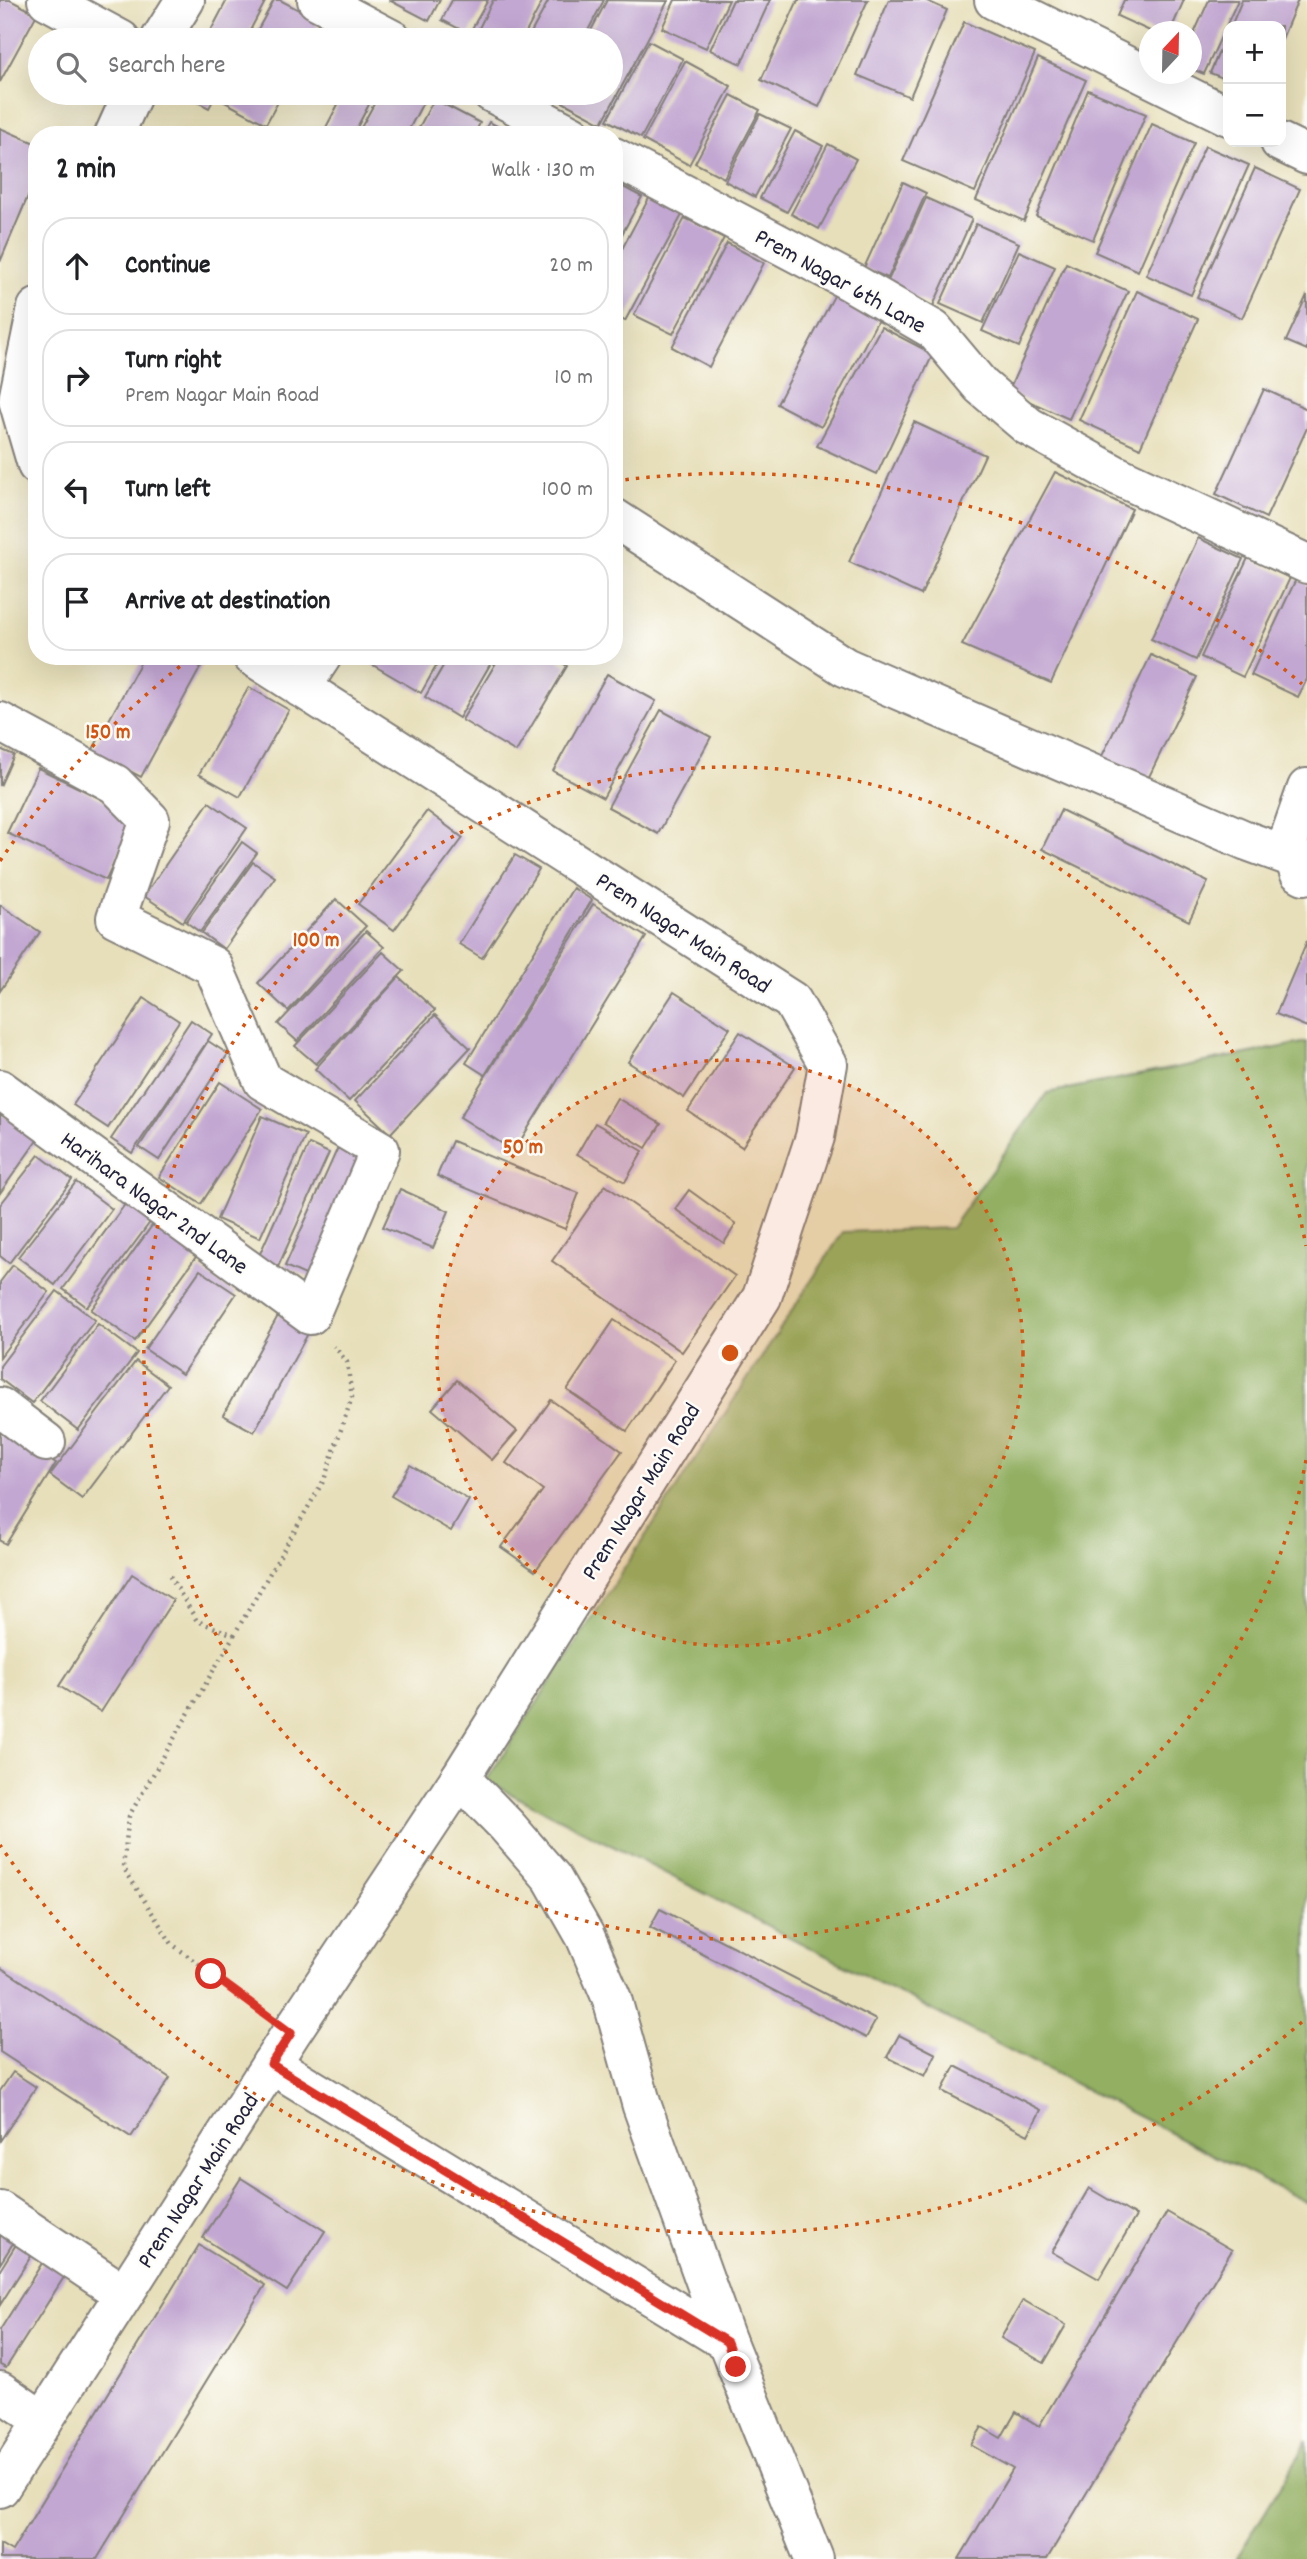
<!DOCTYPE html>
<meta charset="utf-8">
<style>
:root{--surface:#fff;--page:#f6f6f6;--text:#202124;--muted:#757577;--line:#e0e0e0}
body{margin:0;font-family:Dekko,sans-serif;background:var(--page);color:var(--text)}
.controls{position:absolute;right:21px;top:21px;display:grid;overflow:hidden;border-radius:14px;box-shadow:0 7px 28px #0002}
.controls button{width:63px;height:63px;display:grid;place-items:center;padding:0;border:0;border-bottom:2px solid var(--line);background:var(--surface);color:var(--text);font:35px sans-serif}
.compass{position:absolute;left:1139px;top:21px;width:63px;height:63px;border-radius:50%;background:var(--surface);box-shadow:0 7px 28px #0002;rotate:22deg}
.stop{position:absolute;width:21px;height:21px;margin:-16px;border:5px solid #d93025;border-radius:50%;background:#fff}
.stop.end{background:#d93025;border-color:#fff;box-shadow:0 2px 7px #0008}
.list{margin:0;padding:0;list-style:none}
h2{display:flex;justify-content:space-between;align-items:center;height:91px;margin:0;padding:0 28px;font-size:30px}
h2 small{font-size:23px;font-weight:400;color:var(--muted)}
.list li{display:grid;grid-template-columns:46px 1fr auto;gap:21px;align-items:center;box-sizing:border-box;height:98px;margin:0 14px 14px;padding:0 14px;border:2px solid var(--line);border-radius:28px}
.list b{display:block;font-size:26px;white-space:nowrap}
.list p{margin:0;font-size:23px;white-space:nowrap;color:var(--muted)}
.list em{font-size:23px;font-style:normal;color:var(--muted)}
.icon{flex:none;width:38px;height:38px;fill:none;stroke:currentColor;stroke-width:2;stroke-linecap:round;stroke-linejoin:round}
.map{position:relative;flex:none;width:1307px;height:2559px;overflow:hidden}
.search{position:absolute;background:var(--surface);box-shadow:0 7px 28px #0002;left:28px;top:28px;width:595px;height:77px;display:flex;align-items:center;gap:18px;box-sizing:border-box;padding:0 24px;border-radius:38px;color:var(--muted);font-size:26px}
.panel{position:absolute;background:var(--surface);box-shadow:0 7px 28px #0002;left:28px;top:126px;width:595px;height:539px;border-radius:28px}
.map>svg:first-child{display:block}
</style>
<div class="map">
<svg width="1307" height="2559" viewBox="0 0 1307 2559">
<rect width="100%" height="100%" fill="#fdfcf7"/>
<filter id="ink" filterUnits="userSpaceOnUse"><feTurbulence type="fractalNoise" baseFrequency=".0143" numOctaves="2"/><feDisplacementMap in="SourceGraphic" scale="14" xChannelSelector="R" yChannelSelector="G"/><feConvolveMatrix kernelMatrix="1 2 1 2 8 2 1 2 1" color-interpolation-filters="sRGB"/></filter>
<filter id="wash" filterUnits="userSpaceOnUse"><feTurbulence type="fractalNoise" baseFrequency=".00686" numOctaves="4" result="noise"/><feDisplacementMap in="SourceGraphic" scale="28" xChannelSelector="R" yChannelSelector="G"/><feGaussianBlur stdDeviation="1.57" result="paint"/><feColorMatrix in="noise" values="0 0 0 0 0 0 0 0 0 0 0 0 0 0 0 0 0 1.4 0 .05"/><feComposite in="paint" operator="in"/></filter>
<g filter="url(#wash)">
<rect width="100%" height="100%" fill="#e7dfba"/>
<!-- forest -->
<g fill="#92af62" stroke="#5a684e" stroke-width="2">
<path d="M 1307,1042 L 1307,2203 L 486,1781 L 843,1232 L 951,1228 L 1047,1093 Z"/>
<path d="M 1307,2440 L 1307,2559 L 1236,2559 L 1300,2454 Z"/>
</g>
<g id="blocks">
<!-- building -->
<g fill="#c2a7d2">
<path d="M 0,0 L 10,0 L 37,14 L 0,82 Z"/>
<path d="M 227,0 L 266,0 L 245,40 L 206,40 Z"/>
<path d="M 274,0 L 280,0 L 320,21 L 310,40 L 252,40 Z"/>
<path d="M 389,0 L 440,0 L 429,21 Z"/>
<path d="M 452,0 L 488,0 L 469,34 L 442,20 Z"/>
<path d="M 493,0 L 543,0 L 522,40 L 488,40 L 476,34 Z"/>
<path d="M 549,0 L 604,0 L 583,40 L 527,40 Z"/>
<path d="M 607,0 L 668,1 L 602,123 L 555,98 L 558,93 L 611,93 L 611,40 L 586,40 Z"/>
<path d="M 675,0 L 729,0 L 706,48 L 662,28 Z"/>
<path d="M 733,0 L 770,0 L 741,64 L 710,50 Z"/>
<path d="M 798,0 L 868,0 L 819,107 L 761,80 Z"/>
<path d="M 889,0 L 925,0 L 947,10 L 910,97 L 857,75 Z"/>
<path d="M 1124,0 L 1184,0 L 1170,32 L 1152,32 L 1117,16 Z"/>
<path d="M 1209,0 L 1238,0 L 1204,74 L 1192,69 L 1192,38 Z"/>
<path d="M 1242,0 L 1298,0 L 1281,41 L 1281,26 L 1231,26 Z"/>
<path d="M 964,22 L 1035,53 L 975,192 L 903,161 Z"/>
<path d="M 1228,31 L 1228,80 L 1210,73 Z"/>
<path d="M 649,41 L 683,59 L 641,138 L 607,120 Z"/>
<path d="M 1038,58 L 1086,80 L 1024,221 L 976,200 Z"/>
<path d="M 685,61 L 731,86 L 689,165 L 643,140 Z"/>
<path d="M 1088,90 L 1146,114 L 1093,240 L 1036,216 Z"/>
<path d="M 180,93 L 217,93 L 209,108 Z"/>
<path d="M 225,93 L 283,93 L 266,124 L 221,100 Z"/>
<path d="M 344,93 L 375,93 L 353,135 L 322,135 Z"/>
<path d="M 380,93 L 428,93 L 406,135 L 357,135 Z"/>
<path d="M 731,95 L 760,110 L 724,178 L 695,163 Z"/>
<path d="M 434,99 L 480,123 L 474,135 L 415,135 Z"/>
<path d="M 760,114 L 791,129 L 755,197 L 725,181 Z"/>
<path d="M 489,122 L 515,135 L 482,135 Z"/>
<path d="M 1152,124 L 1194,143 L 1138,271 L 1095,252 Z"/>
<path d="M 0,128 L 37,144 L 37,175 L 0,262 Z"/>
<path d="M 795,131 L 823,146 L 787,212 L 760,198 Z"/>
<path d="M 828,144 L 856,159 L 819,229 L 791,214 Z"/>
<path d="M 1205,146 L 1249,165 L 1191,295 L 1146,275 Z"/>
<path d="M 1255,168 L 1300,189 L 1242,318 L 1197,297 Z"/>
<path d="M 614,182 L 642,197 L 614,249 Z"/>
<path d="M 903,182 L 926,193 L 888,278 L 864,268 Z"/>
<path d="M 649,198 L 682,215 L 625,321 L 614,316 L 614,264 Z"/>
<path d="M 926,198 L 972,219 L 933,306 L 886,285 Z"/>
<path d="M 685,218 L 724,238 L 673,334 L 634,315 Z"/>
<path d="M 976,224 L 1019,243 L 983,323 L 940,304 Z"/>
<path d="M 727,243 L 764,263 L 709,367 L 672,347 Z"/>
<path d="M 1019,251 L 1055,267 L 1019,347 L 982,331 Z"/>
<path d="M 1066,263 L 1128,291 L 1069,419 L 1008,392 Z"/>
<path d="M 1137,291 L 1198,319 L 1140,448 L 1079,420 Z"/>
<path d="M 836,292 L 880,316 L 821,427 L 777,404 Z"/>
<path d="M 1307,295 L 1307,350 L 1286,341 Z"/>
<path d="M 881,327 L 933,354 L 877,474 L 817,446 Z"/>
<path d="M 1264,389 L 1307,409 L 1307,428 L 1266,518 L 1216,494 Z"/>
<path d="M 914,422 L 985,455 L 921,595 L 849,562 Z"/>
<path d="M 1055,472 L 1132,509 L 1051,683 L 962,645 Z"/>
<path d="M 1198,538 L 1243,559 L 1196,660 L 1151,639 Z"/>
<path d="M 1248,558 L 1290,578 L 1243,677 L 1201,657 Z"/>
<path d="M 1296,579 L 1307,584 L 1307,679 L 1298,697 L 1251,675 Z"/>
<path d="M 1151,655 L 1197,677 L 1146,783 L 1100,760 Z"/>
<path d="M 144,656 L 190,656 L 203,663 L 141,777 L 92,751 Z"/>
<path d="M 369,656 L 442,656 L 421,693 L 366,661 Z"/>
<path d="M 449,656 L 495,656 L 459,718 L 425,697 Z"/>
<path d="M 500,656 L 552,656 L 567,666 L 516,752 L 462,720 Z"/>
<path d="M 607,674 L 656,701 L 603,798 L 553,771 Z"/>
<path d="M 249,687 L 289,710 L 240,797 L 199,774 Z"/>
<path d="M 661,710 L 711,737 L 658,834 L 608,807 Z"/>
<path d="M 0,749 L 14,755 L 0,786 Z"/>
<path d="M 38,768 L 136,816 L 106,880 L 7,833 Z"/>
<path d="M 209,802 L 247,828 L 183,922 L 144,896 Z"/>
<path d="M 1061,810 L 1208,882 L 1189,921 L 1042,849 Z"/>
<path d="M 427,811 L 463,838 L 394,930 L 358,904 Z"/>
<path d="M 242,842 L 257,853 L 200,932 L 186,922 Z"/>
<path d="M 515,855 L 539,869 L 482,958 L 459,944 Z"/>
<path d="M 253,862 L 275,877 L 224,949 L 202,933 Z"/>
<path d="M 573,888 L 592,900 L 485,1075 L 466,1063 Z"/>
<path d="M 336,899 L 366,926 L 288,1011 L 258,983 Z"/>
<path d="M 593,904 L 646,937 L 514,1151 L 460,1117 Z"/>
<path d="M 0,905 L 40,932 L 0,991 Z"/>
<path d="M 366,931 L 384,947 L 297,1041 L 278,1024 Z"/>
<path d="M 1307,941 L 1307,1027 L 1276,1014 Z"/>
<path d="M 383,952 L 404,971 L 316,1064 L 295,1046 Z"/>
<path d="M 399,977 L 435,1010 L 349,1101 L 315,1069 Z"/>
<path d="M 674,992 L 730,1028 L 684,1098 L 628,1062 Z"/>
<path d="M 144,998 L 179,1021 L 108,1128 L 73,1105 Z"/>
<path d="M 435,1015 L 470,1048 L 390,1134 L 355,1101 Z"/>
<path d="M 191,1020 L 212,1034 L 132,1153 L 111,1139 Z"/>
<path d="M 740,1032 L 795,1067 L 742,1147 L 688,1111 Z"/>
<path d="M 208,1041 L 228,1054 L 159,1160 L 139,1147 Z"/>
<path d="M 220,1082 L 262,1109 L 201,1204 L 159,1177 Z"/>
<path d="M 617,1098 L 661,1124 L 646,1148 L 603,1122 Z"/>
<path d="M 0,1113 L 38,1139 L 0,1193 Z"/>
<path d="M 262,1116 L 306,1135 L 260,1238 L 217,1219 Z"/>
<path d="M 595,1123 L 643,1151 L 625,1182 L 577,1154 Z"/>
<path d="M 452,1141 L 579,1193 L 565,1229 L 437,1176 Z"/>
<path d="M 309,1144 L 329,1153 L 278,1267 L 258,1258 Z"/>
<path d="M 339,1145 L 365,1157 L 312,1278 L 285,1266 Z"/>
<path d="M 39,1155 L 72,1180 L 9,1263 L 0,1256 L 0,1205 Z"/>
<path d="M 76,1182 L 112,1209 L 55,1285 L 18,1257 Z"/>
<path d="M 605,1185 L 735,1276 L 682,1352 L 552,1261 Z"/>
<path d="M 400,1189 L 449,1211 L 433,1248 L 383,1227 Z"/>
<path d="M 689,1190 L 736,1224 L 724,1243 L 675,1209 Z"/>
<path d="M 126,1203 L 151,1221 L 87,1307 L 63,1289 Z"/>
<path d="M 154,1223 L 198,1254 L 135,1341 L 91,1310 Z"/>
<path d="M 13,1265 L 49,1292 L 0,1357 L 0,1282 Z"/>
<path d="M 200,1270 L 236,1294 L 182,1374 L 145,1349 Z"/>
<path d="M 57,1291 L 95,1320 L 32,1403 L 0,1379 L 0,1366 Z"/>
<path d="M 279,1314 L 310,1330 L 254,1432 L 223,1415 Z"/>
<path d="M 614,1320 L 675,1360 L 627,1431 L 567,1390 Z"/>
<path d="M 98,1324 L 137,1353 L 78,1430 L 40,1401 Z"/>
<path d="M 136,1361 L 168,1385 L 82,1499 L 50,1475 Z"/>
<path d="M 457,1380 L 517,1431 L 492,1460 L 432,1409 Z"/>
<path d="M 551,1400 L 622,1451 L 535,1571 L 501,1547 L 543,1490 L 506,1463 Z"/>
<path d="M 0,1429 L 56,1463 L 6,1544 L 0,1541 Z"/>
<path d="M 410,1465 L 469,1500 L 451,1531 L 391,1496 Z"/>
<path d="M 132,1574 L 173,1600 L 101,1712 L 59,1686 Z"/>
<path d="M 660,1909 L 876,2020 L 866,2038 L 650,1927 Z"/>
<path d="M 0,1967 L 170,2078 L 131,2137 L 0,2052 Z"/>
<path d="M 899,2035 L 936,2054 L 925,2076 L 887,2057 Z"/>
<path d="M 955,2066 L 1041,2110 L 1028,2135 L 942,2091 Z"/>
<path d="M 13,2072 L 36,2087 L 0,2141 L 0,2091 Z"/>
<path d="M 241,2178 L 325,2231 L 287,2291 L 203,2238 Z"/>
<path d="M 1089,2188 L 1136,2216 L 1099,2279 L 1052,2252 Z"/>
<path d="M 1167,2212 L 1232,2250 L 1047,2559 L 959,2559 L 1013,2469 L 971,2445 L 982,2427 L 1001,2438 L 1016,2412 L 1039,2426 Z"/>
<path d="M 0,2224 L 18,2235 L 0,2264 Z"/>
<path d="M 17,2243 L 33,2253 L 0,2305 L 0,2270 Z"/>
<path d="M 199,2245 L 265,2285 L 97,2559 L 0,2559 L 0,2544 L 12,2551 Z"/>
<path d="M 44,2260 L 66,2274 L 6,2368 L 0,2365 L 0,2330 Z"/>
<path d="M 1023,2300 L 1066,2325 L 1044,2363 L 1001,2338 Z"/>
</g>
</g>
</g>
<g filter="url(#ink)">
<use href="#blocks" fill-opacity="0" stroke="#84807a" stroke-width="2"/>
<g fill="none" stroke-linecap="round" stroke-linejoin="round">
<defs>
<g id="minor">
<path d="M 47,0 L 121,40"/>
<path d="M 317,0 L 393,40"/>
<path d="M 994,0 L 1228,116"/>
<path d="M 160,40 L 185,0"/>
<path d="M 492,93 L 572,135"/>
<path d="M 114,135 L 133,93"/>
<path d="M 1280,142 L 1307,155"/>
<path d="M 614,157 L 851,282 L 934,330 L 981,386 L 1028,426 L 1116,475 L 1307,564"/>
<path d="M 37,308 L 18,400 L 37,465"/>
<path d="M 614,518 L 845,667 L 1247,841 L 1294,858"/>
<path d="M 301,688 L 322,656"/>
<path d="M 0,722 L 115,784 L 150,820 L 116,918 L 213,966 L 263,1081 L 380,1150 L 310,1315 L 0,1089"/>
<path d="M 1304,875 L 1299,872 L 1288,842 L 1307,788"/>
<path d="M 0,1407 L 46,1442"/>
<path d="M 460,1778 L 507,1826 L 552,1878 L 585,1936 L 612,1999 L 642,2106 L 727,2342 L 814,2559"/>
<path d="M 271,2064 L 727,2342"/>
<path d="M 0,2211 L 124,2294"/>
<path d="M 0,2391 L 43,2421"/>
<path d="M 0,2488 L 291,2033 L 460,1778 L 762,1297 L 815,1137 L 828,1064 L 792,1001 L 252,656"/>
</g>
</defs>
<!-- minor casing -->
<use href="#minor" stroke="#84807a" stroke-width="42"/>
<!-- path -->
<g stroke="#84807a" stroke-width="4.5" stroke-dasharray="2 5" stroke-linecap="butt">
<path d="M 170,1576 L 197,1621 L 234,1635 L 129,1816 L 123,1867 L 172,1944 L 259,2009"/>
<path d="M 234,1635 L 324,1480 L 352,1397 L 347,1362 L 334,1346"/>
</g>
<!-- minor -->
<use href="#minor" stroke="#fff" stroke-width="38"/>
</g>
</g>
<g fill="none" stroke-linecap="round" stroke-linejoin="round" filter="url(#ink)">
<!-- route -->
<path stroke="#d93025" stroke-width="9" d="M 211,1974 L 291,2033 L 271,2064 L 727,2342 L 736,2367"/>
</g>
<!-- distance rings -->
<circle cx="730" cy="1353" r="293" fill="#d45411" fill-opacity=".12"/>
<g fill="none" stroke="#d45411" stroke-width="3.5" stroke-dasharray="3.5 7">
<circle cx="730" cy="1353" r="293"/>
<path d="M1306 1460A586 586 0 1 1 1306 1246"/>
<path d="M1302 2022A880 880 0 0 1 0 1845M0 861A880 880 0 0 1 188 660M615 481A880 880 0 0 1 1302 684"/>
</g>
<g text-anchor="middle" stroke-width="5" stroke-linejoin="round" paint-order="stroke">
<!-- street labels -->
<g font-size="24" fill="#22223b" stroke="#fdfcf7">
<text transform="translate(841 280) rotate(29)" y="8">Prem Nagar 6th Lane</text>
<text transform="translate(684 932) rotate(33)" y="8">Prem Nagar Main Road</text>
<text transform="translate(155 1202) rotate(36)" y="8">Harihara Nagar 2nd Lane</text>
<text transform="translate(640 1491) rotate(-58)" y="8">Prem Nagar Main Road</text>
<text transform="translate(197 2180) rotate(-57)" y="8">Prem Nagar Main Road</text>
</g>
</g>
<circle cx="730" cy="1353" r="10" fill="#d45411" stroke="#fdfcf7" stroke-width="3.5"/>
<g font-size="21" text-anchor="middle" font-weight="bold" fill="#d45411" stroke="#fdfcf7" stroke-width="5" stroke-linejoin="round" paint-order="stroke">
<text x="108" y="738">150 m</text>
<text x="316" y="946">100 m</text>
<text x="523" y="1153">50 m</text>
</g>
</svg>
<div class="controls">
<button>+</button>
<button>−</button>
</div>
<svg class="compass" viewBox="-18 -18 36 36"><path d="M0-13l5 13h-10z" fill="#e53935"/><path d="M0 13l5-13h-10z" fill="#757577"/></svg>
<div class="stop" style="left:211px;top:1974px"></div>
<div class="stop end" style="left:736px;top:2367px"></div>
<div class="search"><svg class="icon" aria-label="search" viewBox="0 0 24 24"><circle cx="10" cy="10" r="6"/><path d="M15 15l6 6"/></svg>Search here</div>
<section class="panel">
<h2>2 min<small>Walk · 130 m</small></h2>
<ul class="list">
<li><svg class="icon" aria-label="ahead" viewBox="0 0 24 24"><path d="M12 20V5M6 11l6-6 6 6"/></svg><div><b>Continue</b></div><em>20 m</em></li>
<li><svg class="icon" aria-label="right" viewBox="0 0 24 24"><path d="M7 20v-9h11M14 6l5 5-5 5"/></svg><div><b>Turn right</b><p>Prem Nagar Main Road</p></div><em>10 m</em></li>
<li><svg class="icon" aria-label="left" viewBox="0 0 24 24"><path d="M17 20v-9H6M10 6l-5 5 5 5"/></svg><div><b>Turn left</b></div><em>100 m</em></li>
<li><svg class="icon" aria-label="arrive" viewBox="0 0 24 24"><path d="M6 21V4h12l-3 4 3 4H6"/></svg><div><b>Arrive at destination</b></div></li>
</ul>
</section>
</div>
